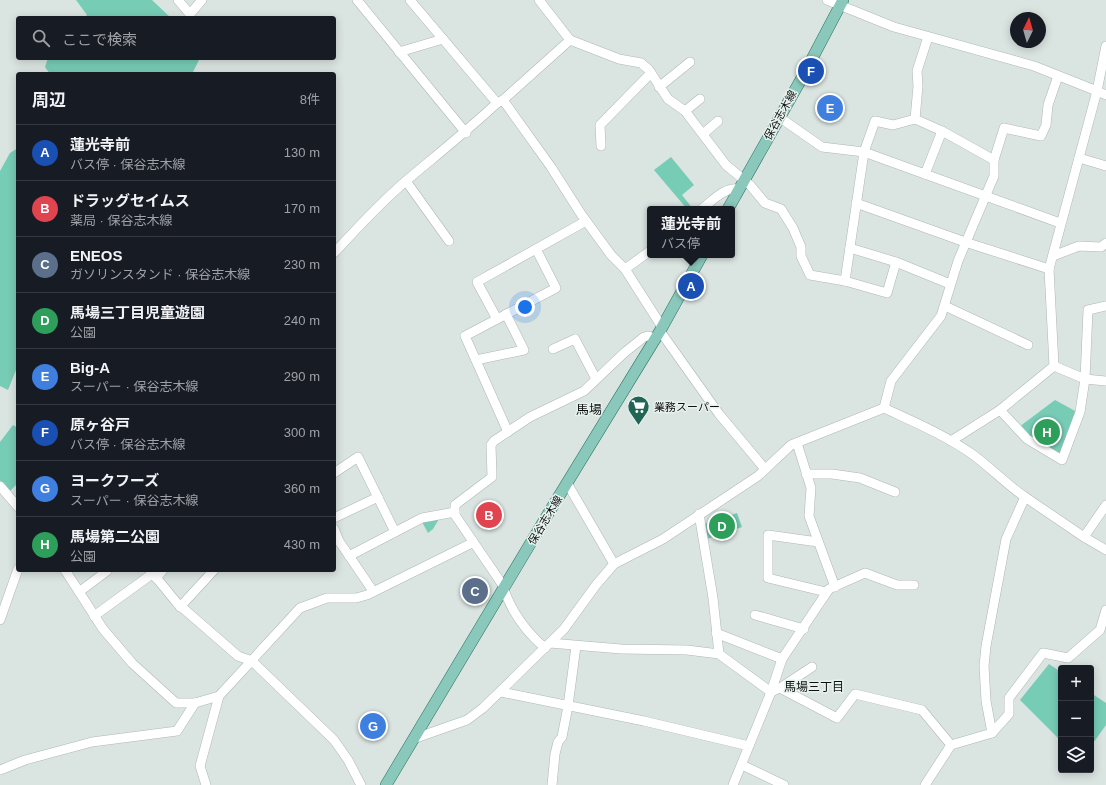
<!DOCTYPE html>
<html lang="ja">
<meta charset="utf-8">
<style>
:root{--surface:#171b24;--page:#242831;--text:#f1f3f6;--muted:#9ea1a6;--line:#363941;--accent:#93b3ae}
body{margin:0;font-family:Helvetica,"Noto Sans JP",sans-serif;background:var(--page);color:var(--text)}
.controls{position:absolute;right:12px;bottom:12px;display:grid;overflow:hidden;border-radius:4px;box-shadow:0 2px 10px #0003}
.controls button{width:36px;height:36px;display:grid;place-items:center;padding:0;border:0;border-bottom:1px solid var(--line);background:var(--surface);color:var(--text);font:20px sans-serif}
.compass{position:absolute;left:1010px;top:12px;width:36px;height:36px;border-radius:50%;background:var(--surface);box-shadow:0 2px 10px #0003;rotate:5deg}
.you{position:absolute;left:525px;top:307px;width:14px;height:14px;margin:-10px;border:3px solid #fff;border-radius:50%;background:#1a73e8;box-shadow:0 0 0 6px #1a73e833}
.badge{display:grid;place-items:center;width:26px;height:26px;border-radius:50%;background:var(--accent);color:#fff;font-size:13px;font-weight:700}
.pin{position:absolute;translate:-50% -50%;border:2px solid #fff;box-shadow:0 1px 4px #0006}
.popup{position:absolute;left:647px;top:206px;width:88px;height:52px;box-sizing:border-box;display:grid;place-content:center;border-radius:4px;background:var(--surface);filter:drop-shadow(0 1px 3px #0005);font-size:13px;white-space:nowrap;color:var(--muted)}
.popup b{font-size:15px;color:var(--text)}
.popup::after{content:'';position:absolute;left:50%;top:100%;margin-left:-8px;border:8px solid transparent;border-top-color:var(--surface)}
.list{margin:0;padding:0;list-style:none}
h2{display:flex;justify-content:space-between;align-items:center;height:52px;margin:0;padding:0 16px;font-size:17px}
h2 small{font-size:13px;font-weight:400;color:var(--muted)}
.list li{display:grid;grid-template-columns:26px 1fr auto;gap:12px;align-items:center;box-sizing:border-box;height:56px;padding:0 16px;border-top:1px solid var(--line)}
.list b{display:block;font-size:15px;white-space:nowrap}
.list p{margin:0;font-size:13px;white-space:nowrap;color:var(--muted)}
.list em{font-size:13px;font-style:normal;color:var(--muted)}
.icon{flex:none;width:22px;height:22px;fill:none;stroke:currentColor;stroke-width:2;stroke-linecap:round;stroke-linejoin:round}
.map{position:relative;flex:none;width:1106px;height:785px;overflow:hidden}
.search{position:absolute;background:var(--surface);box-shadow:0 2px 10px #0003;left:16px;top:16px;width:320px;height:44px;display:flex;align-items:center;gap:10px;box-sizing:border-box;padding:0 14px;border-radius:4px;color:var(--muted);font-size:15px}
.panel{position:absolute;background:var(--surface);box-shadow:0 2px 10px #0003;left:16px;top:72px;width:320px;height:500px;border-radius:4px}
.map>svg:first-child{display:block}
</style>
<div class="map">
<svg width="1106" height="785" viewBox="0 0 1106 785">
<rect width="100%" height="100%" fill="#dae4e1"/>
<!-- green -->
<g fill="#77ccb6">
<path d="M 76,0 L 152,0 L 171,18 L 84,18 L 87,15 Z"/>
<path d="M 48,58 L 200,58 L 192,74 L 50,74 L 45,67 Z"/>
<path d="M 18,148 L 18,365 L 8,390 L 0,386 L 0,171 L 10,153 Z"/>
<path d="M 671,157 L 694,185 L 682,195 L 693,209 L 687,209 L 654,170 Z"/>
<path d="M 1055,400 L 1077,412 L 1061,457 L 1029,437 L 1019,427 Z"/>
<path d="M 13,425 L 18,428 L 18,483 L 7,494 L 0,486 L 0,442 Z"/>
<path d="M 737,513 L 742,527 L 707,539 L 702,525 Z"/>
<path d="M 439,519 L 433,529 L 428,533 L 421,520 Z"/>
<path d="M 1049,664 L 1061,672 L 1061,741 L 1020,700 Z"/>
<path d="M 1091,693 L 1106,703 L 1106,725 L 1091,746 Z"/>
</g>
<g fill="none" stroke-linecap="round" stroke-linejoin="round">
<defs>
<g id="minor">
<path d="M 178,0 L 190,14 L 202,0"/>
<path d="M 357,0 L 466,133"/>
<path d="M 410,0 L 497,103"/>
<path d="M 539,0 L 570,40 L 619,59 L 641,63 L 649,70 L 668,99 L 685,111 L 726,165 L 750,185 L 765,203 L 781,209 L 793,228 L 801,247 L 801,256 L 810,275 L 845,281 L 887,293 L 896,262"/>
<path d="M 827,0 L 894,27 L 1034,66 L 1097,91 L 1106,46"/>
<path d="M 399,52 L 443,39"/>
<path d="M 659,87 L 690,62"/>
<path d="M 503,100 L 551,167 L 581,214 L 611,255 L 625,269 L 662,327"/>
<path d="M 685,111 L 700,99"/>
<path d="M 779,117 L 822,147 L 864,152 L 1060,223"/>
<path d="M 915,119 L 918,86 L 917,71 L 928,37"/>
<path d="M 703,134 L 718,121"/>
<path d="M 601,146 L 600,125 L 651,73"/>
<path d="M 1079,158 L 1106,166"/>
<path d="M 925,174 L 942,131"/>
<path d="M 406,181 L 449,241"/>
<path d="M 856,203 L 965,242 L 1049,269"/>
<path d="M 702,209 C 713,200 724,187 739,189"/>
<path d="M 850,248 L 896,262 L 950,284"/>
<path d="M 334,253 C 357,228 381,202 407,180 C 438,154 468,130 497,103 L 503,100 L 570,40"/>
<path d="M 1053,256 L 1079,246 L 1101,247 L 1106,243"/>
<path d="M 625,269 L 650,251"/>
<path d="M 845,281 L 864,152 L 875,121 L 893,125 L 915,119 L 942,131 L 994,160"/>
<path d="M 945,306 L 1028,345"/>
<path d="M 497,319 L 477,282 L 586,221"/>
<path d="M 660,331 L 719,414 L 765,469"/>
<path d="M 553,349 L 575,339 L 596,379"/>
<path d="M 476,360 L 524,350 L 506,314"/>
<path d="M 1054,366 L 1049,269 L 1097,91 L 1106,95"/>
<path d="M 1054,366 L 1085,379 L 1106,381"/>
<path d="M 884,408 L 891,381 L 941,316 L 958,261 L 994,176 L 994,160 L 1004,128 L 1041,136 L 1046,125 L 1048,105 L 1058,76"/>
<path d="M 1000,410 L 1027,439 L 1062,460 L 1080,412 L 1085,379 L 1088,310 L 1106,306"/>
<path d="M 508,432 L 465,336 L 556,288 L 536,249"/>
<path d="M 951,441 L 1000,410 L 1054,366"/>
<path d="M 797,443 L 811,488 L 809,516 L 835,587"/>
<path d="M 334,473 L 358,457 L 395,532"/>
<path d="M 806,474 L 832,474 L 860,478 L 895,492"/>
<path d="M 567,483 L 614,564"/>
<path d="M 0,486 L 18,507"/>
<path d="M 1025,497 L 1084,537 L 1106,550"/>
<path d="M 699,514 L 713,598 L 719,654"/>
<path d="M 334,518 L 378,497"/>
<path d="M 334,529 L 339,541 L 373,591"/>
<path d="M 1084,537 L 1106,505"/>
<path d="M 818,542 L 768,535 L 768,578 L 826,592"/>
<path d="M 349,556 L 422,518 L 455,512"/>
<path d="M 65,570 L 103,629 L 132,663 L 176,703 L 195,703 L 219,696 L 300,608 L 327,598 L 356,598 L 367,595 L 472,543"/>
<path d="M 150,570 L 177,603 L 238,656 L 252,661 L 334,740 L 348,760 L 361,785"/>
<path d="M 156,578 L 163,570"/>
<path d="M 79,592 L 107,571"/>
<path d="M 180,607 L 214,570"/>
<path d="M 755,615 L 804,629"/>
<path d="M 94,616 L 152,574"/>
<path d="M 0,620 L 18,569"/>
<path d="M 716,633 L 782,659"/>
<path d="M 550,643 L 621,649 L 687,650 L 719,654 L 771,692 L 733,785"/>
<path d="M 545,648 C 525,631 510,609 502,584 L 455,515 L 455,505 L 492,477 L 491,445 L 494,441 L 530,417 L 584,391 L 624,353 L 644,337 L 648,336 L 655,338"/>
<path d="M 780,688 L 812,667"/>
<path d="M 501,692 L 644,721 L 749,746"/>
<path d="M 771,692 L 780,688 L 837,718 L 855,694 L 922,710 L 951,745"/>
<path d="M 771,692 L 782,659 L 829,589 L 865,573 L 897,585 L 914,585"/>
<path d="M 992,733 L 1009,714 L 1009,698 L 1043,653 L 1068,658 L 1100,630 L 1106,610"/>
<path d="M 413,739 L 467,720 L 483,708 L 564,629 L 596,585 L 614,564 L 663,539 L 758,476 L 791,445 L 884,408 C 914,422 945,435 972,454 C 990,467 1006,484 1025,497 L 1006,539 L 986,646 L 984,666 L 986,701 L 992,733 L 951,745 L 925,785"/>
<path d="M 742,765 L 784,785"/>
<path d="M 0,770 L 25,760 L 92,742 L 177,731 L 195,703"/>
<path d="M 206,785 L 200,766 L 219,696"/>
<path d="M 552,785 L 555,754 L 558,742 L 562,737 L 568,706 L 576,646"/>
</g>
<g id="major">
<path d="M 728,209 L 803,76 L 843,0"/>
<path d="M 386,785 L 548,514 L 660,331 L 702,255"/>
</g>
</defs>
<!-- minor casing -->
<use href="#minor" stroke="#aeb8b5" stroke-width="10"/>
<!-- major casing -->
<use href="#major" stroke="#2c7161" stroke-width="12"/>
<!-- minor -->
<use href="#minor" stroke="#fff" stroke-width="9"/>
<!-- major -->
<use href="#major" stroke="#8ac8bb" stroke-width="11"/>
</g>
<!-- icons -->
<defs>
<symbol id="supermarket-pin" viewBox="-11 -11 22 30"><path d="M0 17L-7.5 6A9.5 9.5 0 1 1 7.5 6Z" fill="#216556" stroke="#e7f2ee"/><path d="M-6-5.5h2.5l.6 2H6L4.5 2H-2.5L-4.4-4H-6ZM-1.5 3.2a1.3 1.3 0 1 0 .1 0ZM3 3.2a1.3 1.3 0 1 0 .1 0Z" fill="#fff"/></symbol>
</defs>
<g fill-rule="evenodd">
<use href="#supermarket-pin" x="626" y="394" width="25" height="34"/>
</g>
<g text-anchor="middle" stroke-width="3" stroke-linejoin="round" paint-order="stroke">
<!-- street labels -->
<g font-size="11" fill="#0e1110" stroke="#e7f2ee">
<text transform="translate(780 115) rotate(-61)" y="4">保谷志木線</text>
<text transform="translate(545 520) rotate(-59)" y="4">保谷志木線</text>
</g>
<!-- poi labels -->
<g font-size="11" fill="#0e1110" stroke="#e7f2ee" text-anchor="start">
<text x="654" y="411">業務スーパー</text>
</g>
<!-- neighbourhood labels -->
<g font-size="12" fill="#0e1110" stroke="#e7f2ee">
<text x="814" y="691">馬場三丁目</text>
</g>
<!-- quarter labels -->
<g font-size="13" fill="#0e1110" stroke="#e7f2ee">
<text x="589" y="414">馬場</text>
</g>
</g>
</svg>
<div class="controls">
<button>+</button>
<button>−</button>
<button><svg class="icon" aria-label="layers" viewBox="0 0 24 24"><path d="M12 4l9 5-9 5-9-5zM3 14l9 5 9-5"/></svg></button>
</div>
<svg class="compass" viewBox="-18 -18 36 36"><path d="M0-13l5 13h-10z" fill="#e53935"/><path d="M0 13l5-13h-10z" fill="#9ea1a6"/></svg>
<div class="you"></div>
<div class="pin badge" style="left:691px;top:286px;background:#1a4fb4">A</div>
<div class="popup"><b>蓮光寺前</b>バス停</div>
<div class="pin badge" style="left:489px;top:515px;background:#e0444e">B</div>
<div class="pin badge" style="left:475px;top:591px;background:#5c6f8a">C</div>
<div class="pin badge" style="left:722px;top:526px;background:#2e9e5b">D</div>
<div class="pin badge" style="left:830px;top:108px;background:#3f7fe0">E</div>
<div class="pin badge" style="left:811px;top:71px;background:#1a4fb4">F</div>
<div class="pin badge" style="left:373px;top:726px;background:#3f7fe0">G</div>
<div class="pin badge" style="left:1047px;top:432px;background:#2e9e5b">H</div>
<div class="search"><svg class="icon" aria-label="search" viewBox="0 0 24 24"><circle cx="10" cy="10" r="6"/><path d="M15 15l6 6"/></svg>ここで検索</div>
<section class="panel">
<h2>周辺<small>8件</small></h2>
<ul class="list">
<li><span class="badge" style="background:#1a4fb4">A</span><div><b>蓮光寺前</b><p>バス停 · 保谷志木線</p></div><em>130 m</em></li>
<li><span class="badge" style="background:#e0444e">B</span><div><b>ドラッグセイムス</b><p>薬局 · 保谷志木線</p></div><em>170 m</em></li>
<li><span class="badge" style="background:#5c6f8a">C</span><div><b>ENEOS</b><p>ガソリンスタンド · 保谷志木線</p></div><em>230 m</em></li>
<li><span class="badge" style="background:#2e9e5b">D</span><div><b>馬場三丁目児童遊園</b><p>公園</p></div><em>240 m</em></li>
<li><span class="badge" style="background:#3f7fe0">E</span><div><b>Big-A</b><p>スーパー · 保谷志木線</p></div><em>290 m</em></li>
<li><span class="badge" style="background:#1a4fb4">F</span><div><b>原ヶ谷戸</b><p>バス停 · 保谷志木線</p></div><em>300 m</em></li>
<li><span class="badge" style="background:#3f7fe0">G</span><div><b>ヨークフーズ</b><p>スーパー · 保谷志木線</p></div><em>360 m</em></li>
<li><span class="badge" style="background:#2e9e5b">H</span><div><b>馬場第二公園</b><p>公園</p></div><em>430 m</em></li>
</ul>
</section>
</div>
